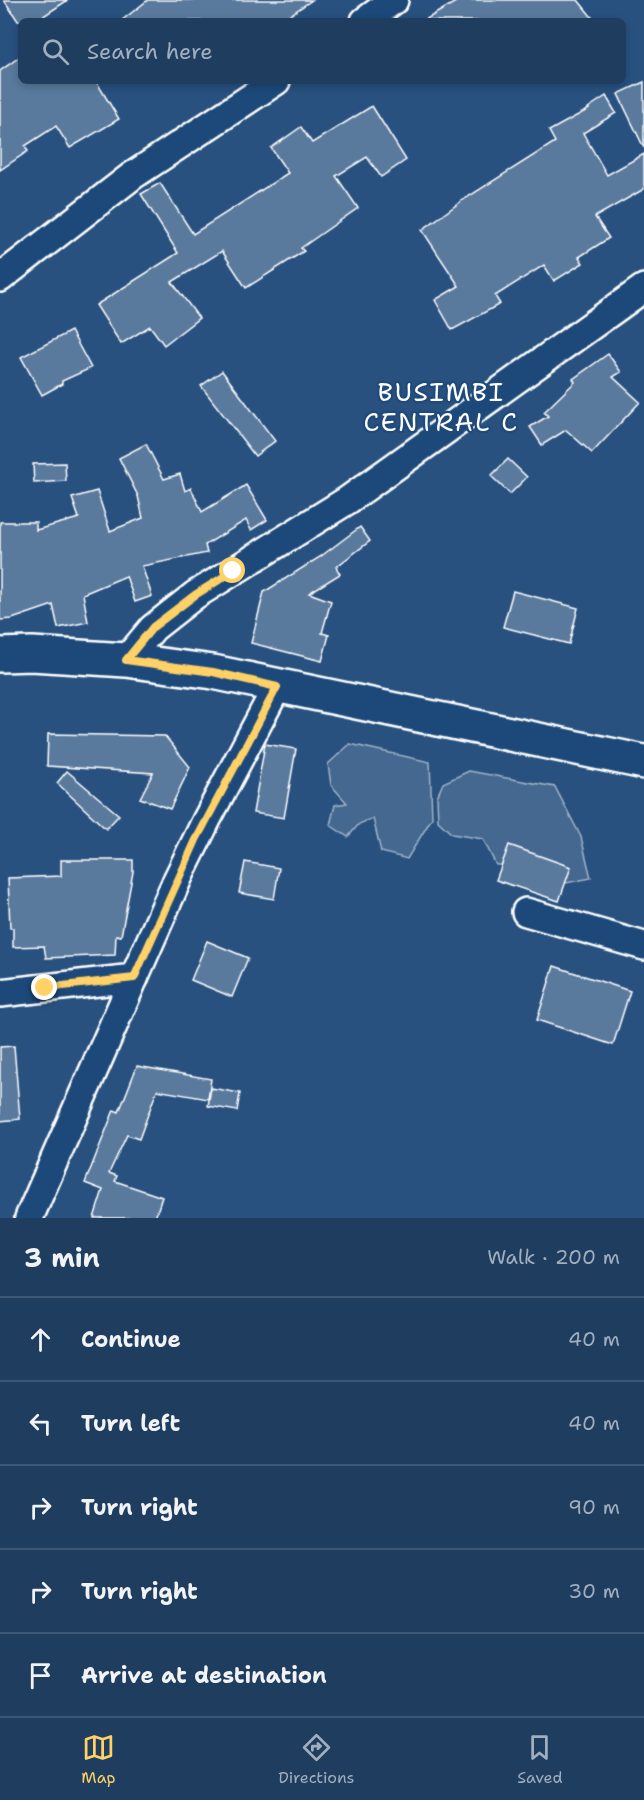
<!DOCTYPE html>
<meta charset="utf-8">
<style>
:root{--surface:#1e3d5f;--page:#2b4868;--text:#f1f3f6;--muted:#a1aebd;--line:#3c5674;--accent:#ffd166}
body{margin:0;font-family:"Shantell Sans",sans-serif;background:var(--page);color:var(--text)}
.stop{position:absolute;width:18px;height:18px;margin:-14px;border:4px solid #ffd166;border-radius:50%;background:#fff}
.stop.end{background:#ffd166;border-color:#fff;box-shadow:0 2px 6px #0008}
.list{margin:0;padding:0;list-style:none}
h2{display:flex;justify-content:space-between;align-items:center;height:78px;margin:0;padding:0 24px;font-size:26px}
h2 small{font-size:20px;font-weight:400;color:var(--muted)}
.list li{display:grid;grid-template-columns:39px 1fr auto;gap:18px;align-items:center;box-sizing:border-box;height:84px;padding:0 24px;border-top:2px solid var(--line)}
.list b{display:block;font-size:22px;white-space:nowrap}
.list em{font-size:20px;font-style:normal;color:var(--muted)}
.icon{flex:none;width:33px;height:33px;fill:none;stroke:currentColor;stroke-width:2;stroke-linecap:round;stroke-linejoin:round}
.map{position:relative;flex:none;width:644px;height:1218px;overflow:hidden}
.search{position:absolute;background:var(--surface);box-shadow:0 3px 9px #0003;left:18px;right:18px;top:18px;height:66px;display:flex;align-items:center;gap:15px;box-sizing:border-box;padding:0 21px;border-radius:9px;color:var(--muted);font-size:22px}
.sheet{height:498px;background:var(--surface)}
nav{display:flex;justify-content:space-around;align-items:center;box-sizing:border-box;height:84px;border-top:2px solid var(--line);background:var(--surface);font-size:16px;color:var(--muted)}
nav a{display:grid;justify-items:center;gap:3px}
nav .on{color:var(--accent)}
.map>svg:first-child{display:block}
</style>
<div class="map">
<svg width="644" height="1218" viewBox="0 0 644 1218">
<rect width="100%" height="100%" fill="#28517f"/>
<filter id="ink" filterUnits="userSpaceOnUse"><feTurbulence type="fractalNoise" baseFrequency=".0167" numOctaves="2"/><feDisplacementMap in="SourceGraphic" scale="12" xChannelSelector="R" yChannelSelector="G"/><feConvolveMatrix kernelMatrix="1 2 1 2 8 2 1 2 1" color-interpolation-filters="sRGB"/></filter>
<g filter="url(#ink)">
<!-- green -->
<g fill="#446890" stroke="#a2b4c8" stroke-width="1.5">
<path d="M 350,744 L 430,762 L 432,818 L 407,859 L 381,852 L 373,818 L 359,824 L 348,837 L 330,825 L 335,805 L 347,803 L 331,785 L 328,764 Z"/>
<path d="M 469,771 L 555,787 L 581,837 L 591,878 L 566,883 L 551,863 L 496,865 L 483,839 L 452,834 L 438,821 L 437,797 L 443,783 Z"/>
</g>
<!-- building -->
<g fill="#5a7a9d" stroke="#fff" stroke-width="1.5">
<path d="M 4,0 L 68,0 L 36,21 L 18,21 Z"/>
<path d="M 148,0 L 312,0 L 281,21 L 121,21 Z"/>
<path d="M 459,0 L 578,0 L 595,21 L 423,21 Z"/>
<path d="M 21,56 L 21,81 L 96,81 L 119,119 L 70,148 L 56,126 L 25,146 L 28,151 L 0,170 L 0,71 Z"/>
<path d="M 644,82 L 644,148 L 618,94 Z"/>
<path d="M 606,96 L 616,113 L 583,133 L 607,175 L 644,154 L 644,189 L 595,217 L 609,238 L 579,257 L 583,263 L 554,281 L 544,265 L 495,296 L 500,304 L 452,330 L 435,300 L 459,286 L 422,230 L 463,200 L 555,142 L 549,131 L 589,109 L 588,108 Z"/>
<path d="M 372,106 L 406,160 L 381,177 L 367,157 L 336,176 L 358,208 L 301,248 L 304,251 L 246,288 L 222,251 L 172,282 L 199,318 L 164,345 L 150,326 L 121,344 L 96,305 L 178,253 L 141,194 L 160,183 L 193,234 L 288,173 L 271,148 L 301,127 L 312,143 Z"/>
<path d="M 71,331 L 91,368 L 62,381 L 62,384 L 42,395 L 21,357 Z"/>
<path d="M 608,354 L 621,372 L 613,377 L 640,402 L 592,453 L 566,430 L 542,445 L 530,427 L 548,416 L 544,412 L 575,382 L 573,379 Z"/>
<path d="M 222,371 L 275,441 L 255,456 L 201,386 Z"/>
<path d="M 146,444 L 164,479 L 180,474 L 185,491 L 191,488 L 202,512 L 246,485 L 267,520 L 251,530 L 246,520 L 205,545 L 207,553 L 142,566 L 152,596 L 135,602 L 126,576 L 83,594 L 88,622 L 58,628 L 53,605 L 12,619 L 0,620 L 0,522 L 36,522 L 36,530 L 79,518 L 72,498 L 97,491 L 110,531 L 143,518 L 138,496 L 119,458 Z"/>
<path d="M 508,459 L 527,477 L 510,494 L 491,476 Z"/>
<path d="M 65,463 L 66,481 L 34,483 L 33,464 Z"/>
<path d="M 360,527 L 370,541 L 336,567 L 340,574 L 309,593 L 331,601 L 322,633 L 329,635 L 322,661 L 251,643 L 264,592 L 320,557 Z"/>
<path d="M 513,591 L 578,608 L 569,644 L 503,627 Z"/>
<path d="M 48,734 L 165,736 L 190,767 L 170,809 L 140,798 L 153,773 L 47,766 Z"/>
<path d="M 265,744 L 296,749 L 284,818 L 253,813 Z"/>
<path d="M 67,771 L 119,815 L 106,829 L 57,783 Z"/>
<path d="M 509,845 L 571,867 L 559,901 L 496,880 Z"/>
<path d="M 61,860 L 133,860 L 133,872 L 121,936 L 116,935 L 115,955 L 46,958 L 44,946 L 13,947 L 13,928 L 10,928 L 8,878 L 61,876 Z"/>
<path d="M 245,862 L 279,868 L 274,899 L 239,893 Z"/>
<path d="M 207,941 L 248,958 L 232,997 L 191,980 Z"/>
<path d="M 554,966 L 630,991 L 613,1045 L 537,1020 Z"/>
<path d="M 14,1046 L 20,1119 L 0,1121 L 0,1047 Z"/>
<path d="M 137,1066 L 211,1079 L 208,1099 L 157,1090 L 139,1139 L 127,1135 L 109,1173 L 117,1176 L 115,1181 L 162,1197 L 155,1218 L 94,1218 L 103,1190 L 85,1183 L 114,1110 L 119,1112 Z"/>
<path d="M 211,1088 L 240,1093 L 237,1111 L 208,1106 Z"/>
</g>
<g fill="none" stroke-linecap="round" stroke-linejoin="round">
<defs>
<g id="street">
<path d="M 365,21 L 394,0"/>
<path d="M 0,278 L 132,176 L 276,81"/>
<path d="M 126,660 L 153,628 L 195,595 L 348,500 L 644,288"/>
<path d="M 526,912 L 644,946"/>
<path d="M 0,993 L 134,978 L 178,878 L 206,821 L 277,687"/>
<path d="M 29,1218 L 134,978"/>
</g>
<path id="secondary" d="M 0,655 L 32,654 L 126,660 L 213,672 L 644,762"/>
</defs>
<!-- street casing -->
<use href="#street" stroke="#fff" stroke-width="32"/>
<!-- secondary casing -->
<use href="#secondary" stroke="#fff" stroke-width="38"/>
<!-- street -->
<use href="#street" stroke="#1f4a7a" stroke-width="27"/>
<!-- secondary -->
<use href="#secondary" stroke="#1f4a7a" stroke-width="33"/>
</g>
</g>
<g fill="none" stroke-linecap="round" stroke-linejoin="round" filter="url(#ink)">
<!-- route -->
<path stroke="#ffd166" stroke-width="8" d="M 45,988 L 134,978 L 196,840 L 277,687 L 213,672 L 126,660 L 153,627 L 195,595 L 233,571"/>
</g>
<g text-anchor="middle" stroke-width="4.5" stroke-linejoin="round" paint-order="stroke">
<!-- quarter labels -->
<g font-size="26" letter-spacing="1.5" fill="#fff" stroke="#1f4a7a">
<text x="441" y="401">BUSIMBI<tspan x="441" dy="30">CENTRAL C</tspan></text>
</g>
</g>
</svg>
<div class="stop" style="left:233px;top:571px"></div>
<div class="stop end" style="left:45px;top:988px"></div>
<div class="search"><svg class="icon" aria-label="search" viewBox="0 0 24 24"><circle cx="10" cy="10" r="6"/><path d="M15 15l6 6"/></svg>Search here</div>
</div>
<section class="sheet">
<h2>3 min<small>Walk · 200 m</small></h2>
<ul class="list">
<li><svg class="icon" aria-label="ahead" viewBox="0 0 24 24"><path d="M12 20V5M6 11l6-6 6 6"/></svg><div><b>Continue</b></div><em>40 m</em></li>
<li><svg class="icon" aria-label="left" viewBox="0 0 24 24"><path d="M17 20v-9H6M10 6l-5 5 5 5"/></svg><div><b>Turn left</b></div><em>40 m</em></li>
<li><svg class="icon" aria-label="right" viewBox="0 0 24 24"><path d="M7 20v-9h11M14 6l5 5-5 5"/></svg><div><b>Turn right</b></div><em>90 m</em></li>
<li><svg class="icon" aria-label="right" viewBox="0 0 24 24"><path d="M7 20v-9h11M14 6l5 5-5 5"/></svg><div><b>Turn right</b></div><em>30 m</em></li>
<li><svg class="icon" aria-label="arrive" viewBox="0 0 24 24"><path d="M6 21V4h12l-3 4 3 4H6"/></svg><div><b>Arrive at destination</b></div></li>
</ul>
</section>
<nav>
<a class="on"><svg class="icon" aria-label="map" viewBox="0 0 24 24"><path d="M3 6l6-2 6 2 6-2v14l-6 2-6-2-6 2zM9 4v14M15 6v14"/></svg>Map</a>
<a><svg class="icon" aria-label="directions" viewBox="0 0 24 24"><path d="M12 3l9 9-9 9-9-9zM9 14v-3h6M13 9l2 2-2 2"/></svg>Directions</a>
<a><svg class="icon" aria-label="saved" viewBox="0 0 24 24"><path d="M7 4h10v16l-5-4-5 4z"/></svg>Saved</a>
</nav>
